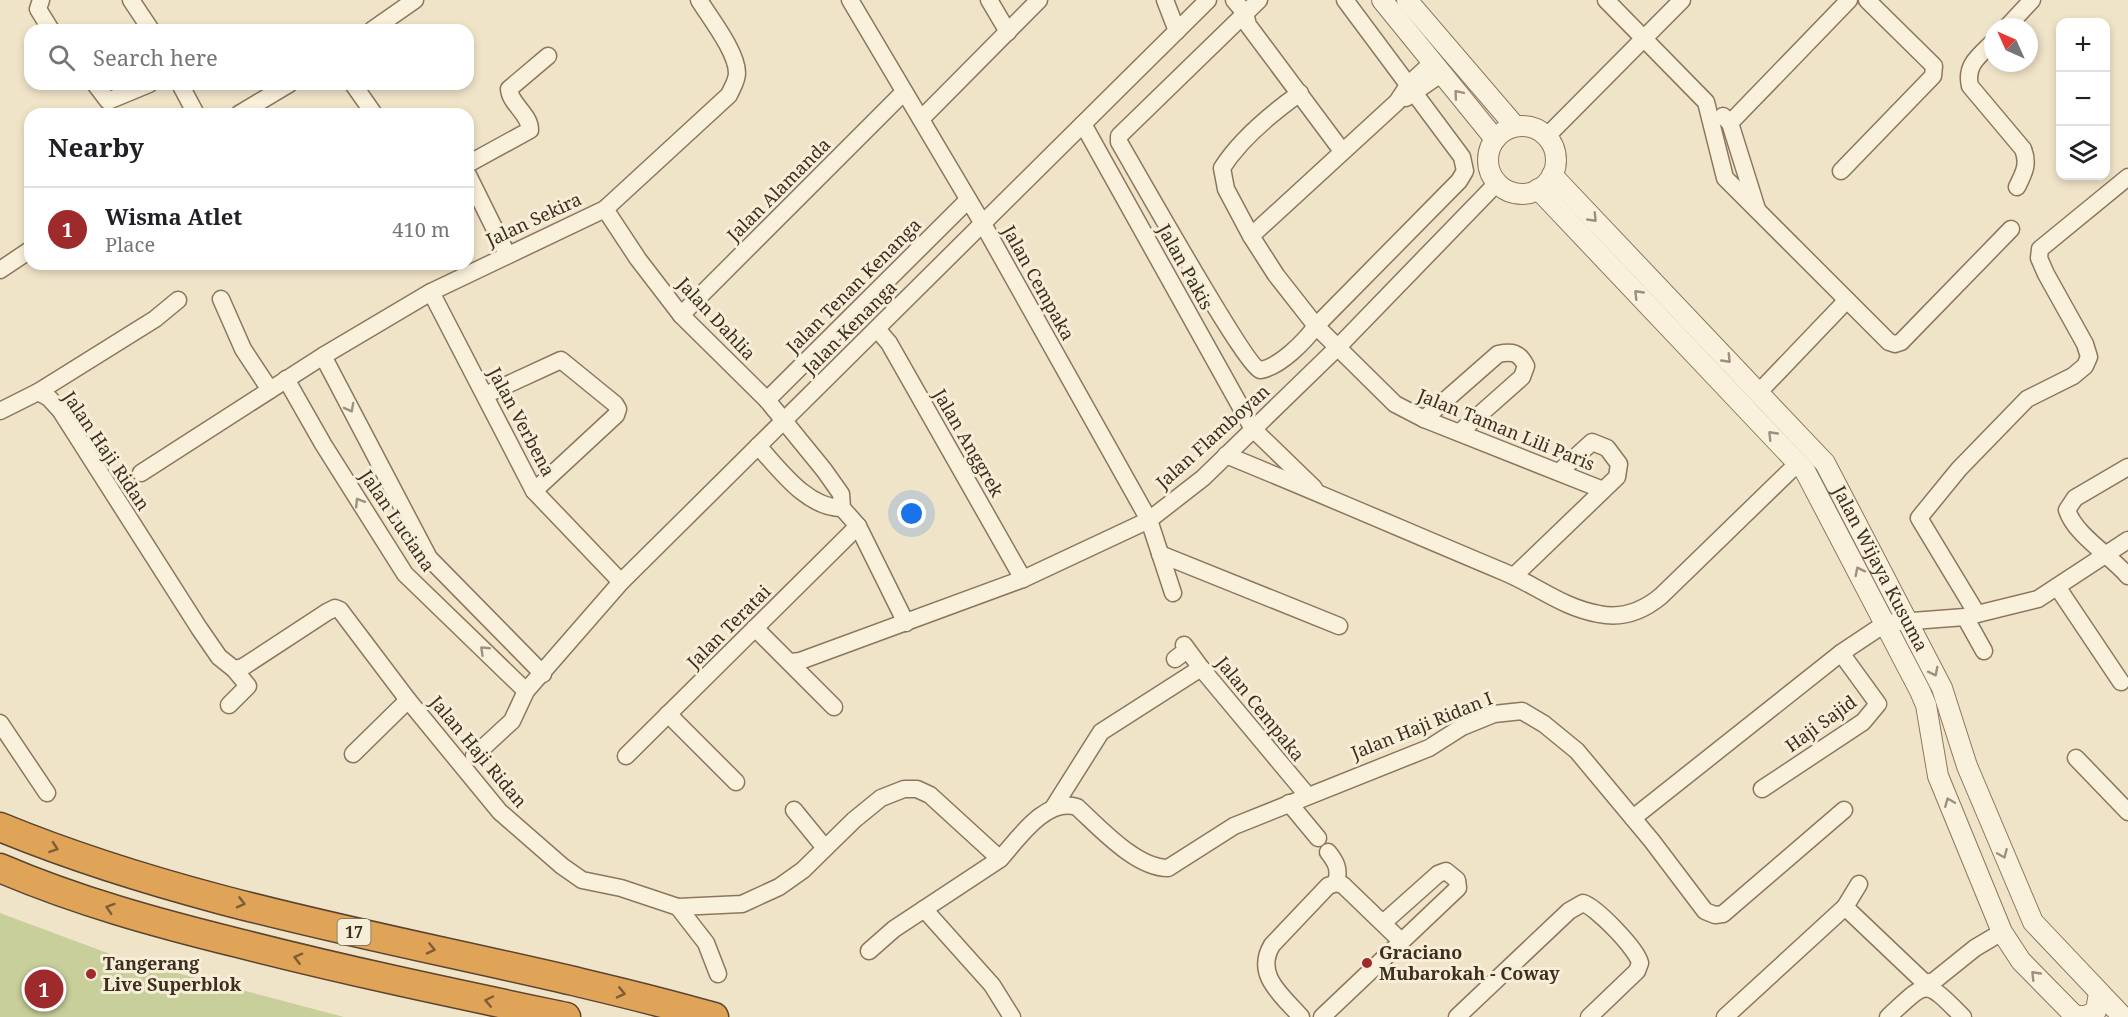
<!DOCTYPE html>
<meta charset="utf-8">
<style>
:root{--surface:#fff;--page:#f2f2f2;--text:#202124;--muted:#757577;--line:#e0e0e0;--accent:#9e2a2b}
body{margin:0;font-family:"Noto Serif",serif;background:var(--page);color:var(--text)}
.controls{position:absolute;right:18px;top:18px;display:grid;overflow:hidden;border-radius:12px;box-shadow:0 3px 9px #0003}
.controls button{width:54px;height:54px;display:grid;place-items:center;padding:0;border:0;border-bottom:2px solid var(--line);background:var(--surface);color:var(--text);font:30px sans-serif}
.compass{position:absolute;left:1984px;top:18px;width:54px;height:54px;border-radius:50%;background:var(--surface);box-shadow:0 3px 9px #0003;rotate:315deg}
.you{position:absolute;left:912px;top:514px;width:21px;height:21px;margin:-15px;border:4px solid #fff;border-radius:50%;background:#1a73e8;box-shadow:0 0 0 9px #1a73e833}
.badge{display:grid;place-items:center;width:39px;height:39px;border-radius:50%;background:var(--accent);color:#fff;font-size:20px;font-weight:700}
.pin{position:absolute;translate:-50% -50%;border:3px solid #fff;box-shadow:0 2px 6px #0006}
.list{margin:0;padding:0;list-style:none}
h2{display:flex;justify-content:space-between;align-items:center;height:78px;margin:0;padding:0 24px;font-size:26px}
h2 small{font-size:20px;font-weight:400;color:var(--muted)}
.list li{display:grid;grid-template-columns:39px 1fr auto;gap:18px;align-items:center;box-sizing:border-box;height:84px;padding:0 24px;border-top:2px solid var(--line)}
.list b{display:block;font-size:22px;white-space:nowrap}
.list p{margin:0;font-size:20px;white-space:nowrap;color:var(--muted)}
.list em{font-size:20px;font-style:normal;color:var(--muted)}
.icon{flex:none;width:33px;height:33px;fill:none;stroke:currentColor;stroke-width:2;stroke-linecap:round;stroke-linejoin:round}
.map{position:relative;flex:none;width:2128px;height:1017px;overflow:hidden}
.search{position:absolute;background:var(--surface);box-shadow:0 3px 9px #0003;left:24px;top:24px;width:450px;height:66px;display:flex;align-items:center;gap:15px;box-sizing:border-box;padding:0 21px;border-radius:18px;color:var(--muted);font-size:22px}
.panel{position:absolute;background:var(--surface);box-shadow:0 3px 9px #0003;left:24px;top:108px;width:450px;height:162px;border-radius:18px}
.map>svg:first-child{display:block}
</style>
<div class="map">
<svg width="2128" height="1017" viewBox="0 0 2128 1017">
<rect width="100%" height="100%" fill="#f0e4c8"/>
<!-- grass -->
<path fill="#c9cf9b" d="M 0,913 L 121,958 L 344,1017 L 0,1017 Z"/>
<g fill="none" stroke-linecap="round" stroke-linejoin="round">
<defs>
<g id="minor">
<path d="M 41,0 L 38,9 L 51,30"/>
<path d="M 131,0 L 151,30"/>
<path d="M 850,0 L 983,224 L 1149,520 L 1173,593"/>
<path d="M 989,0 L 1008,32"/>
<path d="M 1165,0 L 1177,31"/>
<path d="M 1234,0 L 1245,13 L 1248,25 L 1342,151"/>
<path d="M 1259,0 L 1119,136 L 1119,142 C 1136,171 1245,365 1260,370 C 1280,367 1305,341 1316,326 L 1459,181 L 1465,171 L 1462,157 L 1345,0"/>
<path d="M 1606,0 L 1706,102 L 1725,178 L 1889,342 L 1895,344 L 1901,342 L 2011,229"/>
<path d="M 2007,27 L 2032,0"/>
<path d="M 372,30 L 415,0"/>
<path d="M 1993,42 C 1979,56 1965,65 1970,86 L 2023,149 C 2029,164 2024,173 2017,187"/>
<path d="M 95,84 L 108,101 L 149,84"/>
<path d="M 180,84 L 196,114"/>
<path d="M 353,84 L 374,114"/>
<path d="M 1300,93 C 1272,113 1241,138 1222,168 L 1226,189 L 1251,236 L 1276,275 L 1316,326 L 1395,404 L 1424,419 L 1603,490"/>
<path d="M 1406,98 L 1441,74"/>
<path d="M 239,114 L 289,84"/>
<path d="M 1723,116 L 1730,123 L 1757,209"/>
<path d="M 921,119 L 1039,0"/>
<path d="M 1730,123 L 1849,0"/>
<path d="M 1083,124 L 1253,429 L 1314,488"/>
<path d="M 1547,136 L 1682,0"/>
<path d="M 468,164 L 530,130 C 530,114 510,104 509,89 L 548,56"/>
<path d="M 1841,171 L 1933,76 L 1934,66 L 1867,0"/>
<path d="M 468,175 L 507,254"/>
<path d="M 605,209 L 638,259 L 681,315 L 767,400 L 824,470 L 841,494 L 842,508 L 858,526 L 906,623"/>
<path d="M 1251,236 L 1397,102 L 1409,84 L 1432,63"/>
<path d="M 0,270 L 30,250"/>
<path d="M 431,292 L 534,491 L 621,582"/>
<path d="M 221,299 L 243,349 L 270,390"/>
<path d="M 681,315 L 904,92"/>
<path d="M 877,329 L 889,343 L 1023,579"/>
<path d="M 323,356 L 429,558 L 543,674"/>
<path d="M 286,379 L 323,444 L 405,574 L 526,691"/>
<path d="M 38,392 L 49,398 L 60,410 L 199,628 L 219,657 L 234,669 L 243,667 L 327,612 L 335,608 L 340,610 L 408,700 L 500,812 L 562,866 L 582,880 L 621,888 L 678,907 L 742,904 L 779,887 L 803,870 L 854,820 L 881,798 L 904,789 L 917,789 L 930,795 L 1000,859 L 894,929 L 869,951"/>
<path d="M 1759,392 L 1847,300"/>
<path d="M 485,395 L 561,360 L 615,404 L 618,409 L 616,415 L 534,491"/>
<path d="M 767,400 L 968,200"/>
<path d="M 0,411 L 38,392 L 155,319 L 178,300"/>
<path d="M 1424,419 L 1498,354 C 1512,351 1519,352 1526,366 L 1522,377 L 1460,432"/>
<path d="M 758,446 C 780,470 807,508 842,508"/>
<path d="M 1226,455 C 1319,493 1411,533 1504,572 C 1536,585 1563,608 1599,614 C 1623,619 1643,611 1661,596 L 1799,462"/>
<path d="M 2128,467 L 2075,498 L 2067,510 C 2075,535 2111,556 2128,576"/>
<path d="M 141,473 L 323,356 L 431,292 L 605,209 L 729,95 C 732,88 737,81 737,73 C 737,52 710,18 699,0"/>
<path d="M 1160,554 L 1339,626"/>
<path d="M 1514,576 L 1617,477 L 1619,464 L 1607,448 L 1592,442 L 1559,472"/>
<path d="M 2058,588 L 2121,682"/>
<path d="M 1977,614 L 1919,518 L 1959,469 L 2027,399 L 2073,376 L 2085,366 L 2089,357 L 2085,344 L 2046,274 L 2039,258 L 2040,249 L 2128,177"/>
<path d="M 1965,617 L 1984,651"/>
<path d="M 755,628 L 834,707"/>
<path d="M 1184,645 L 1201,668 L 1307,795"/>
<path d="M 1175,659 L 1187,650"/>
<path d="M 791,662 L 800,661 L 1023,579 L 1149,520 L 1203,478 L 1339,346 L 1497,183"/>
<path d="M 229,705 L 248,686 L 234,669"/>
<path d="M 668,714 L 736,782"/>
<path d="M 0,723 L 47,793"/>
<path d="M 353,754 L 408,700"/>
<path d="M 474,756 L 512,721 L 526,691 L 621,582 L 1208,0"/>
<path d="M 626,756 L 858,526"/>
<path d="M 2076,758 L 2128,812"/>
<path d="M 1762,789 L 1863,722 L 1878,704 L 1841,653"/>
<path d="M 1289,803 L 1318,838"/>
<path d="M 1053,808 L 1101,732 L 1201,668"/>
<path d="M 794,810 L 825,848"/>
<path d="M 1633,818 L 1841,653 L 1886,623 L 1965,617 L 2038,599 L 2128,540"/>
<path d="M 1328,852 C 1336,862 1340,869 1336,883"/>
<path d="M 1000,859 C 1018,839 1046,797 1077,807 C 1100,828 1136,868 1168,868 L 1234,826 L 1429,748 L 1462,727 L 1494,714 L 1522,711 L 1544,724 L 1577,751 L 1652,841 L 1705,911 L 1715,915 L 1723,914 L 1844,810"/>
<path d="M 678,907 L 706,943 L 718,974"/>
<path d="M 1845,907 L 1925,983 L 1934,981 L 1975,948 L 2002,932"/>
<path d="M 924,909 L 992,985 L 1012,1017"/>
<path d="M 1301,1017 C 1282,995 1254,975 1272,945 L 1328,886 L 1336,883 L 1343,885 L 1401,941"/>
<path d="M 1322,1017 L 1458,888 L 1457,880 L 1446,871 L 1438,874 L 1383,923"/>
<path d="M 1457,1017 L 1569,911 L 1583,903 C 1596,907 1637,949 1640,963 L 1637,971 L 1589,1017"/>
<path d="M 1725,1017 L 1845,907 L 1859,884"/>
<path d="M 1888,1017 C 1928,980 1924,978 1963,1017"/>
</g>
<g id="tertiary">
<path d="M 1382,0 L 1495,139"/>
<path d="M 1407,0 L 1515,126"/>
<circle cx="1522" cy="160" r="34"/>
<path id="s1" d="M 1552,175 L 1825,463 L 1942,688 L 1967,766 L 2033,922 L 2123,1017"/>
<path d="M 1538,189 L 1805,471 L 1920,691 L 1926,705 L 1938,776 L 2002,932 L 2021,961 L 2076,1017"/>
<path d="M 2074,1016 L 2086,1016 L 2096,1011 L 2099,993"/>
</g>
<g id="motorway">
<path d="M 0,827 C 229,921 478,950 714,1017"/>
<path d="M 0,868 C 77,901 157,923 238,943 C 347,971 457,994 566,1017"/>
</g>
</defs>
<!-- minor casing -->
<use href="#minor" stroke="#8d765c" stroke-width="19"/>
<!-- tertiary casing -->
<use href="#tertiary" stroke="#8d765c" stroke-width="22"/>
<!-- motorway casing -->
<use href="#motorway" stroke="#5b4430" stroke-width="31"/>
<!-- minor -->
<use href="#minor" stroke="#faf1dc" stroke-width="16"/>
<!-- tertiary -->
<use href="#tertiary" stroke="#faf1dc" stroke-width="20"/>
<!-- motorway -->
<use href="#motorway" stroke="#e0a458" stroke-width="28"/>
</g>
<!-- one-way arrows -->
<defs><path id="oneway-chevron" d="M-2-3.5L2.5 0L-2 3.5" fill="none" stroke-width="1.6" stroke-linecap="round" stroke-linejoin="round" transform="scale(1.5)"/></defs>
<g stroke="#9c907e">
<use href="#oneway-chevron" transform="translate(1458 94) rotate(-130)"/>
<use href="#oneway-chevron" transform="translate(1593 218) rotate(46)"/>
<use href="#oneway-chevron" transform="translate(1638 294) rotate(-134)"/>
<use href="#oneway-chevron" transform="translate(1727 359) rotate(46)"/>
<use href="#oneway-chevron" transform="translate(350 408) rotate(62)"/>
<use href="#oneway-chevron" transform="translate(1772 435) rotate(-134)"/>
<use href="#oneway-chevron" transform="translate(359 502) rotate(-122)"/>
<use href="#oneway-chevron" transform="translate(1859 571) rotate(-117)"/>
<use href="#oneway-chevron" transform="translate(484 650) rotate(-136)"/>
<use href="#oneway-chevron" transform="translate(1934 672) rotate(63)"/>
<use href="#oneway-chevron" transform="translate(1949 802) rotate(-112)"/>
<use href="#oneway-chevron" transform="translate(2003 854) rotate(67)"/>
<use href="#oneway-chevron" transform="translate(2035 975) rotate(-134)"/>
</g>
<g stroke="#7e5d36">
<use href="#oneway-chevron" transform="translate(54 848) rotate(19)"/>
<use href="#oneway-chevron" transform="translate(241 903) rotate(14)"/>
<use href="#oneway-chevron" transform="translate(110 908) rotate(-162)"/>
<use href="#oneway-chevron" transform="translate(431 949) rotate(13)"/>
<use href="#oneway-chevron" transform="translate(298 958) rotate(-166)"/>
<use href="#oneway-chevron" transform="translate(621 993) rotate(13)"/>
<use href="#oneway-chevron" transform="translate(489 1001) rotate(-168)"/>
</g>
<!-- markers -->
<g fill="#9e2a2b" stroke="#f7eed8" stroke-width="2">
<circle cx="1367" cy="963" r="6"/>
<circle cx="91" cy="974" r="6"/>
</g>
<g text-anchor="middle" stroke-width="6" stroke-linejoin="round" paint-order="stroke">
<!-- shield labels -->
<rect fill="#f7eed8" stroke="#756857" stroke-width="1.5" x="337.5" y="919" width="33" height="26" rx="4.5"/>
<g font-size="16" font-weight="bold" fill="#3d2e20">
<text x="354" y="938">17</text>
</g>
<!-- street labels -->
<g font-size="18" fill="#3d2e20" stroke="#f7eed8">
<text transform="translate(779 190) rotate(-45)" y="6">Jalan Alamanda</text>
<text transform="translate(534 220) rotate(-25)" y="6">Jalan Sekira</text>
<text transform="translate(1185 267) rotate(61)" y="6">Jalan Pakis</text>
<text transform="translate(1038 283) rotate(61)" y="6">Jalan Cempaka</text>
<text transform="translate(854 286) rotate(-45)" y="6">Jalan Tenan Kenanga</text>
<text transform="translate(716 319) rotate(47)" y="6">Jalan Dahlia</text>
<text transform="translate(850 328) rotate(-45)" y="6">Jalan Kenanga</text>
<text transform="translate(521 422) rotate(62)" y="6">Jalan Verbena</text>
<text transform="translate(1506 430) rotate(22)" y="6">Jalan Taman Lili Paris</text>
<text transform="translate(1213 437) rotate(-42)" y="6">Jalan Flamboyan</text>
<text transform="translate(968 443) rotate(60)" y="6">Jalan Anggrek</text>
<text transform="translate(106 451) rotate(56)" y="6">Jalan Haji Ridan</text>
<text transform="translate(397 521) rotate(56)" y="6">Jalan Luciana</text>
<text dy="6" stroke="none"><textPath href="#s1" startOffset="516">Jalan Wijaya Kusuma</textPath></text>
<text transform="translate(729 627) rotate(-45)" y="6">Jalan Teratai</text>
<text transform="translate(1260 709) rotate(51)" y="6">Jalan Cempaka</text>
<text transform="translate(1821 724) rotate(-36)" y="6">Haji Sajid</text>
<text transform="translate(1422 726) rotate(-22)" y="6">Jalan Haji Ridan I</text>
<text transform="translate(478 752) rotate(50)" y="6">Jalan Haji Ridan</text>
</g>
<!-- poi labels -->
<g font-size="18" font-weight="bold" fill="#3d2e20" stroke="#f7eed8" text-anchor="start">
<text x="1379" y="959">Graciano<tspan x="1379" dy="21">Mubarokah - Coway</tspan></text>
<text x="103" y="970">Tangerang<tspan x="103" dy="21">Live Superblok</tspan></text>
</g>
</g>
</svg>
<div class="controls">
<button>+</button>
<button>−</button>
<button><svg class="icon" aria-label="layers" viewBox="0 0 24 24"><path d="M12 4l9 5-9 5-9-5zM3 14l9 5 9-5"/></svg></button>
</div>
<svg class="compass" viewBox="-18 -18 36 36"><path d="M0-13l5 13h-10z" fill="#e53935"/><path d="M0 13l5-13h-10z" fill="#757577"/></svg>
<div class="you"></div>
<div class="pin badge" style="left:44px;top:989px">1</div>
<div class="search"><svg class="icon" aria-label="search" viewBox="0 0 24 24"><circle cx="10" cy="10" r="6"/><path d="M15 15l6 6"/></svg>Search here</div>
<section class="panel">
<h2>Nearby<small></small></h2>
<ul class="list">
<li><span class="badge">1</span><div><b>Wisma Atlet</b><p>Place</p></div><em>410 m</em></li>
</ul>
</section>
</div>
